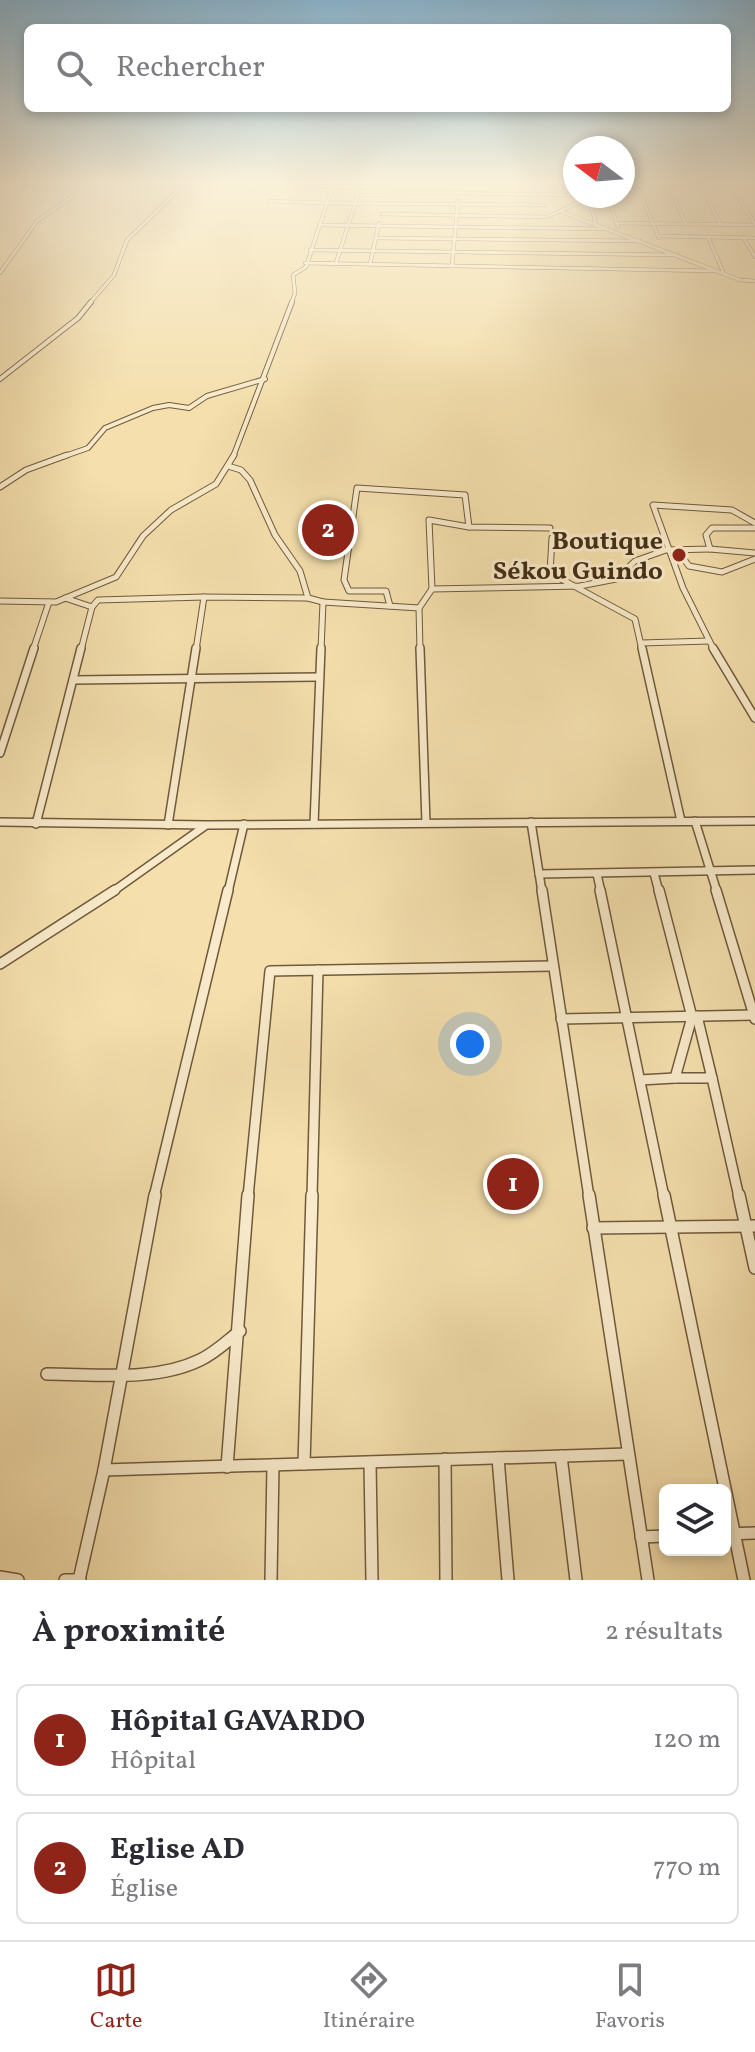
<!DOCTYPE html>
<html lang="fr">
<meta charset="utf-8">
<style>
:root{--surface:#fff;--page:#f2f2f3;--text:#2b2b33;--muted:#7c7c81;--line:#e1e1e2;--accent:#8f2418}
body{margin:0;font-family:Vollkorn,serif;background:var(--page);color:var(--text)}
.controls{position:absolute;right:24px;bottom:24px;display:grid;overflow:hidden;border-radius:12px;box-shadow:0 4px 12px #0003}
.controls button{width:72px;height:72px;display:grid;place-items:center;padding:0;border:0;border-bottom:2px solid var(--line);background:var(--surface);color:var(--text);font:40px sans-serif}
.compass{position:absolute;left:563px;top:136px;width:72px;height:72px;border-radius:50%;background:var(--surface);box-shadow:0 4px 12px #0003;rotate:286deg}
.you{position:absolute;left:470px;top:1044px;width:28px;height:28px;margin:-20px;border:6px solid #fff;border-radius:50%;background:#1a73e8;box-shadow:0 0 0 12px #1a73e833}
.badge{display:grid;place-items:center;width:52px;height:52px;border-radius:50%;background:var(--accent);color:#fff;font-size:26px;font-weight:700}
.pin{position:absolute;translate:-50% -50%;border:4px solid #fff;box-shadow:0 2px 8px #0006}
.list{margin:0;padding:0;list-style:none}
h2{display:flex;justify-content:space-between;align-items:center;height:104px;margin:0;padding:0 32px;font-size:34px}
h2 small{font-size:26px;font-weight:400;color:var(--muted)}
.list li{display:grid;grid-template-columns:52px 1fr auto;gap:24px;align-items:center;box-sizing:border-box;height:112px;margin:0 16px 16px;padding:0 16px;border:2px solid var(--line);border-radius:12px}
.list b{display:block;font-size:30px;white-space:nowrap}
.list p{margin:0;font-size:26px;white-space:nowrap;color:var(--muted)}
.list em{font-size:26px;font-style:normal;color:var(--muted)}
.icon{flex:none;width:44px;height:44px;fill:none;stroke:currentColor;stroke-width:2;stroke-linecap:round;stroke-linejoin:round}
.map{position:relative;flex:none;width:755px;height:1580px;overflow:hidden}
.search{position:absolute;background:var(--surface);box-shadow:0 4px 12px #0003;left:24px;right:24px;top:24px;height:88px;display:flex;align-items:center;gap:20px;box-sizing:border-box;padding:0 28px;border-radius:12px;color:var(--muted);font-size:30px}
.sheet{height:360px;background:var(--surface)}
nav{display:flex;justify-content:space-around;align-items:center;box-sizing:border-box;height:112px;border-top:2px solid var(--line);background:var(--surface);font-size:22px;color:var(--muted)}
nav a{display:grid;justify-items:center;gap:4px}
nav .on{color:var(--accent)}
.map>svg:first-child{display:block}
</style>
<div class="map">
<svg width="755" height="1580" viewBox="0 0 755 1580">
<rect width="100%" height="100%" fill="#f4dfad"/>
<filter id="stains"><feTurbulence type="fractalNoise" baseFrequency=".0025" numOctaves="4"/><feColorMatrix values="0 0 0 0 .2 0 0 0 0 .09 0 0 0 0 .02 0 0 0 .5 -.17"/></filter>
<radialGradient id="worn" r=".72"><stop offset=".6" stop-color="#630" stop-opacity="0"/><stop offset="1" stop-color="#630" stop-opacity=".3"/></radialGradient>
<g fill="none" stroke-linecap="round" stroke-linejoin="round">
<defs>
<g id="minor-far5">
<path d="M 279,182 L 331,191 L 575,195"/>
<path d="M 635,182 L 659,238"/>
<path d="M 667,182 L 686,224"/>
<path d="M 698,182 L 721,225"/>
<path d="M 729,182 L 755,224"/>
<path d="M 459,183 L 575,185"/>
<path d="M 253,190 L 258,182"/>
<path d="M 608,196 L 618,227"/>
<path d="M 589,198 L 596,225"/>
<path d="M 269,201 L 327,203"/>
<path d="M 327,203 L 544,205"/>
<path d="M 562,212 L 740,280 L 755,281"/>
<path d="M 382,214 L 547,217 L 593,196"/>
<path d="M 617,223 L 755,225"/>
<path d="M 319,225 L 608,229"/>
<path d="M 658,236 L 755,238"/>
<path d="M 708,237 L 724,274"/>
<path d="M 743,237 L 755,257"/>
<path d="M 376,238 L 640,241"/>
<path d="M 310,250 L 677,255"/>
<path d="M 305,263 L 716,271"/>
<path d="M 336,263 L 362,182"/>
<path d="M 370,264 L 379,223"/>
<path d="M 452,266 L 458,200"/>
<path d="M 0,273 L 37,221 L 93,182"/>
<path d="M 89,304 L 114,275 L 127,240 L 187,182"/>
<path d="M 291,304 L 295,293 L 293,275 L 306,267 L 334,182"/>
</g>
<g id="minor-far4">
<path d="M 0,379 L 78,318 L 91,302"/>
<path d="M 62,457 L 88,448 L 105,428 L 153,408 L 169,405 L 189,408 L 207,396 L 265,379"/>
<path d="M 233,457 L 292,302"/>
</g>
<g id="minor-far3">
<path d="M 228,466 L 241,470 L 250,480 L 275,535 L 300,571 L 308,598"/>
<path d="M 0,487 L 26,470 L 67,455"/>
<path d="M 552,538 L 550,573 L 635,619 L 642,650"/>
<path d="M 710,549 L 755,553"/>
<path d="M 677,550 L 689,566 L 722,572 L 755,559"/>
<path d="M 432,589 L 429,520 L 469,527"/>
<path d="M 65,598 L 92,607 L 81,650"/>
<path d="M 0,601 L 56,602 L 116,577 L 143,536 L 171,510 L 216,484 L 234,455"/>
<path d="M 390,606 L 386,591 L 349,591 L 344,580 L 357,488 L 465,495 L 469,527 L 550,528"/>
<path d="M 92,607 L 98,600 L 204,597"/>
<path d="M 419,608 L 432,589 L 580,586 L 616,579 L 635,561 L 666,550 L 710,549 L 706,535 L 712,528 L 755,528"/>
<path d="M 641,643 L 709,641"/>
<path d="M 33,650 L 49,602"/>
<path d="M 196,650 L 204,597 L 308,598 L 323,602"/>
<path d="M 321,650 L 323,602 L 419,608 L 420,650"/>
<path d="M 714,650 L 683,588 L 653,505 L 732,510 L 755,523"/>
</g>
<g id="minor-far2">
<path d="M 420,648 L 426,823"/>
<path d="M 642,648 L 681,821"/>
<path d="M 713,648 L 755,718"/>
<path d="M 74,680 L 318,677"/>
<path d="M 0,753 L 34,648"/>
<path d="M 695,821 L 717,892"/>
<path d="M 0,822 L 206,825 L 755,821"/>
<path d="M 531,822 L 542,892"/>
<path d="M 36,824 L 81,648"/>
<path d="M 314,824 L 321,648"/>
<path d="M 168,825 L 196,648"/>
<path d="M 654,873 L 659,892"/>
<path d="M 539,874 L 755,870"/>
<path d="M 597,874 L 601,892"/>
<path d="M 112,892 L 205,826"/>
<path d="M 228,892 L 244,824"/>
</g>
<g id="minor-far1">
<path d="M 542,890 L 589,1197"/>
<path d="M 600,890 L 664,1197"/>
<path d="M 659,890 L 692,1017 L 675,1078 L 712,1078 L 739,1197"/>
<path d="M 716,890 L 755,1019"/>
<path d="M 0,964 L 115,890"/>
<path d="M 697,1016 L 712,1078"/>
<path d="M 561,1019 L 754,1015"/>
<path d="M 640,1080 L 675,1078"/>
<path d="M 154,1197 L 228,890"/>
<path d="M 248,1197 L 270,971 L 553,966"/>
<path d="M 312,1197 L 318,970"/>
</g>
<g id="minor">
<path d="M 589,1195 L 648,1580"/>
<path d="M 664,1195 L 744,1580"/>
<path d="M 739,1195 L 755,1268"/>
<path d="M 593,1228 L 755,1226"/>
<path d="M 47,1374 C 96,1374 155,1382 200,1360 C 215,1353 227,1341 240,1331"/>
<path d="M 561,1456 L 576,1580"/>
<path d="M 498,1458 L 508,1580"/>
<path d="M 445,1459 L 446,1580"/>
<path d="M 370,1463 L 372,1580"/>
<path d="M 304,1464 L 312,1195"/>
<path d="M 227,1467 L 248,1195"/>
<path d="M 104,1470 L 628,1454"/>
<path d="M 725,1534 L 755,1533"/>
<path d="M 641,1537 L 665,1536"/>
<path d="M 0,1577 L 18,1580"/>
<path d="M 65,1580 L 80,1580"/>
<path d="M 79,1580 L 104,1470 L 155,1195"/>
<path d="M 271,1580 L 273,1465"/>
</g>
</defs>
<!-- minor-far5 casing -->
<use href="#minor-far5" stroke="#6f5a3c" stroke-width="4"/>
<!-- minor-far4 casing -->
<use href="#minor-far4" stroke="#6f5a3c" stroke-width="6"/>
<!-- minor-far3 casing -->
<use href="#minor-far3" stroke="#6f5a3c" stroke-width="7"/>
<!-- minor-far2 casing -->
<use href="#minor-far2" stroke="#6f5a3c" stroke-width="10"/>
<!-- minor-far1 casing -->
<use href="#minor-far1" stroke="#6f5a3c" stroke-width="12"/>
<!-- minor casing -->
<use href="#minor" stroke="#6f5a3c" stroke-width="14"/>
<!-- minor-far5 -->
<use href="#minor-far5" stroke="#f8eaca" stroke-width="3"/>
<!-- minor-far4 -->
<use href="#minor-far4" stroke="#f8eaca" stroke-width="4"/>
<!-- minor-far3 -->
<use href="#minor-far3" stroke="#f8eaca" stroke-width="5"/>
<!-- minor-far2 -->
<use href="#minor-far2" stroke="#f8eaca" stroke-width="7"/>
<!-- minor-far1 -->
<use href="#minor-far1" stroke="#f8eaca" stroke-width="9"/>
<!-- minor -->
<use href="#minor" stroke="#f8eaca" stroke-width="11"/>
</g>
<!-- sky -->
<linearGradient id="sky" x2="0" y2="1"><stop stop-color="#8ab7d3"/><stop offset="0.45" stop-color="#faf1da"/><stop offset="1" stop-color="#faf1da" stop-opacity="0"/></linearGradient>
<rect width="755" height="403" fill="url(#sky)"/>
<!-- markers -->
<circle fill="#8f2418" stroke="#f8eaca" stroke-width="3" cx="679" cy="555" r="8"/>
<g text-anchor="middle" stroke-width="6" stroke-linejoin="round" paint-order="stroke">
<!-- far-poi labels -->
<g font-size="26" font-weight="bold" fill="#432d16" stroke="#f8eaca" text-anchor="end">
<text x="663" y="549">Boutique<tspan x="663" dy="30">Sékou Guindo</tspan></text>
</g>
</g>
<rect width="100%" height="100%" filter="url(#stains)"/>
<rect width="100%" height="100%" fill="url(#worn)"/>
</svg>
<div class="controls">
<button><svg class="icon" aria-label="layers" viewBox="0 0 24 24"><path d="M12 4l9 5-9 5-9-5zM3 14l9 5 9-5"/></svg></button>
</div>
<svg class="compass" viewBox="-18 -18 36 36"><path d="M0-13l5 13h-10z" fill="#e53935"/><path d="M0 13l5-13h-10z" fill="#7c7c81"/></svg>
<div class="you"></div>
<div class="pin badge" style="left:513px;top:1184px">1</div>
<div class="pin badge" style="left:328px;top:530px">2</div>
<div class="search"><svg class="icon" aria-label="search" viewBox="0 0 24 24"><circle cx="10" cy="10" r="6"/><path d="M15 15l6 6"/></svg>Rechercher</div>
</div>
<section class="sheet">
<h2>À proximité<small>2 résultats</small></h2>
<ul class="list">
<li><span class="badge">1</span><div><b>Hôpital GAVARDO</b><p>Hôpital</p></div><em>120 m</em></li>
<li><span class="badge">2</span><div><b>Eglise AD</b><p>Église</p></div><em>770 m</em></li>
</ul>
</section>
<nav>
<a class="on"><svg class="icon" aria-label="map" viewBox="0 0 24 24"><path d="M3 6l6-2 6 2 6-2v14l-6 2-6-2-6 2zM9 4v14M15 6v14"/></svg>Carte</a>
<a><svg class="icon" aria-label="directions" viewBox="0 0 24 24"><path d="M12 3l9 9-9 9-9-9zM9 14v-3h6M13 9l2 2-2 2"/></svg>Itinéraire</a>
<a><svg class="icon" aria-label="saved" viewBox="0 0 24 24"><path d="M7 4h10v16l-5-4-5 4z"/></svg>Favoris</a>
</nav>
